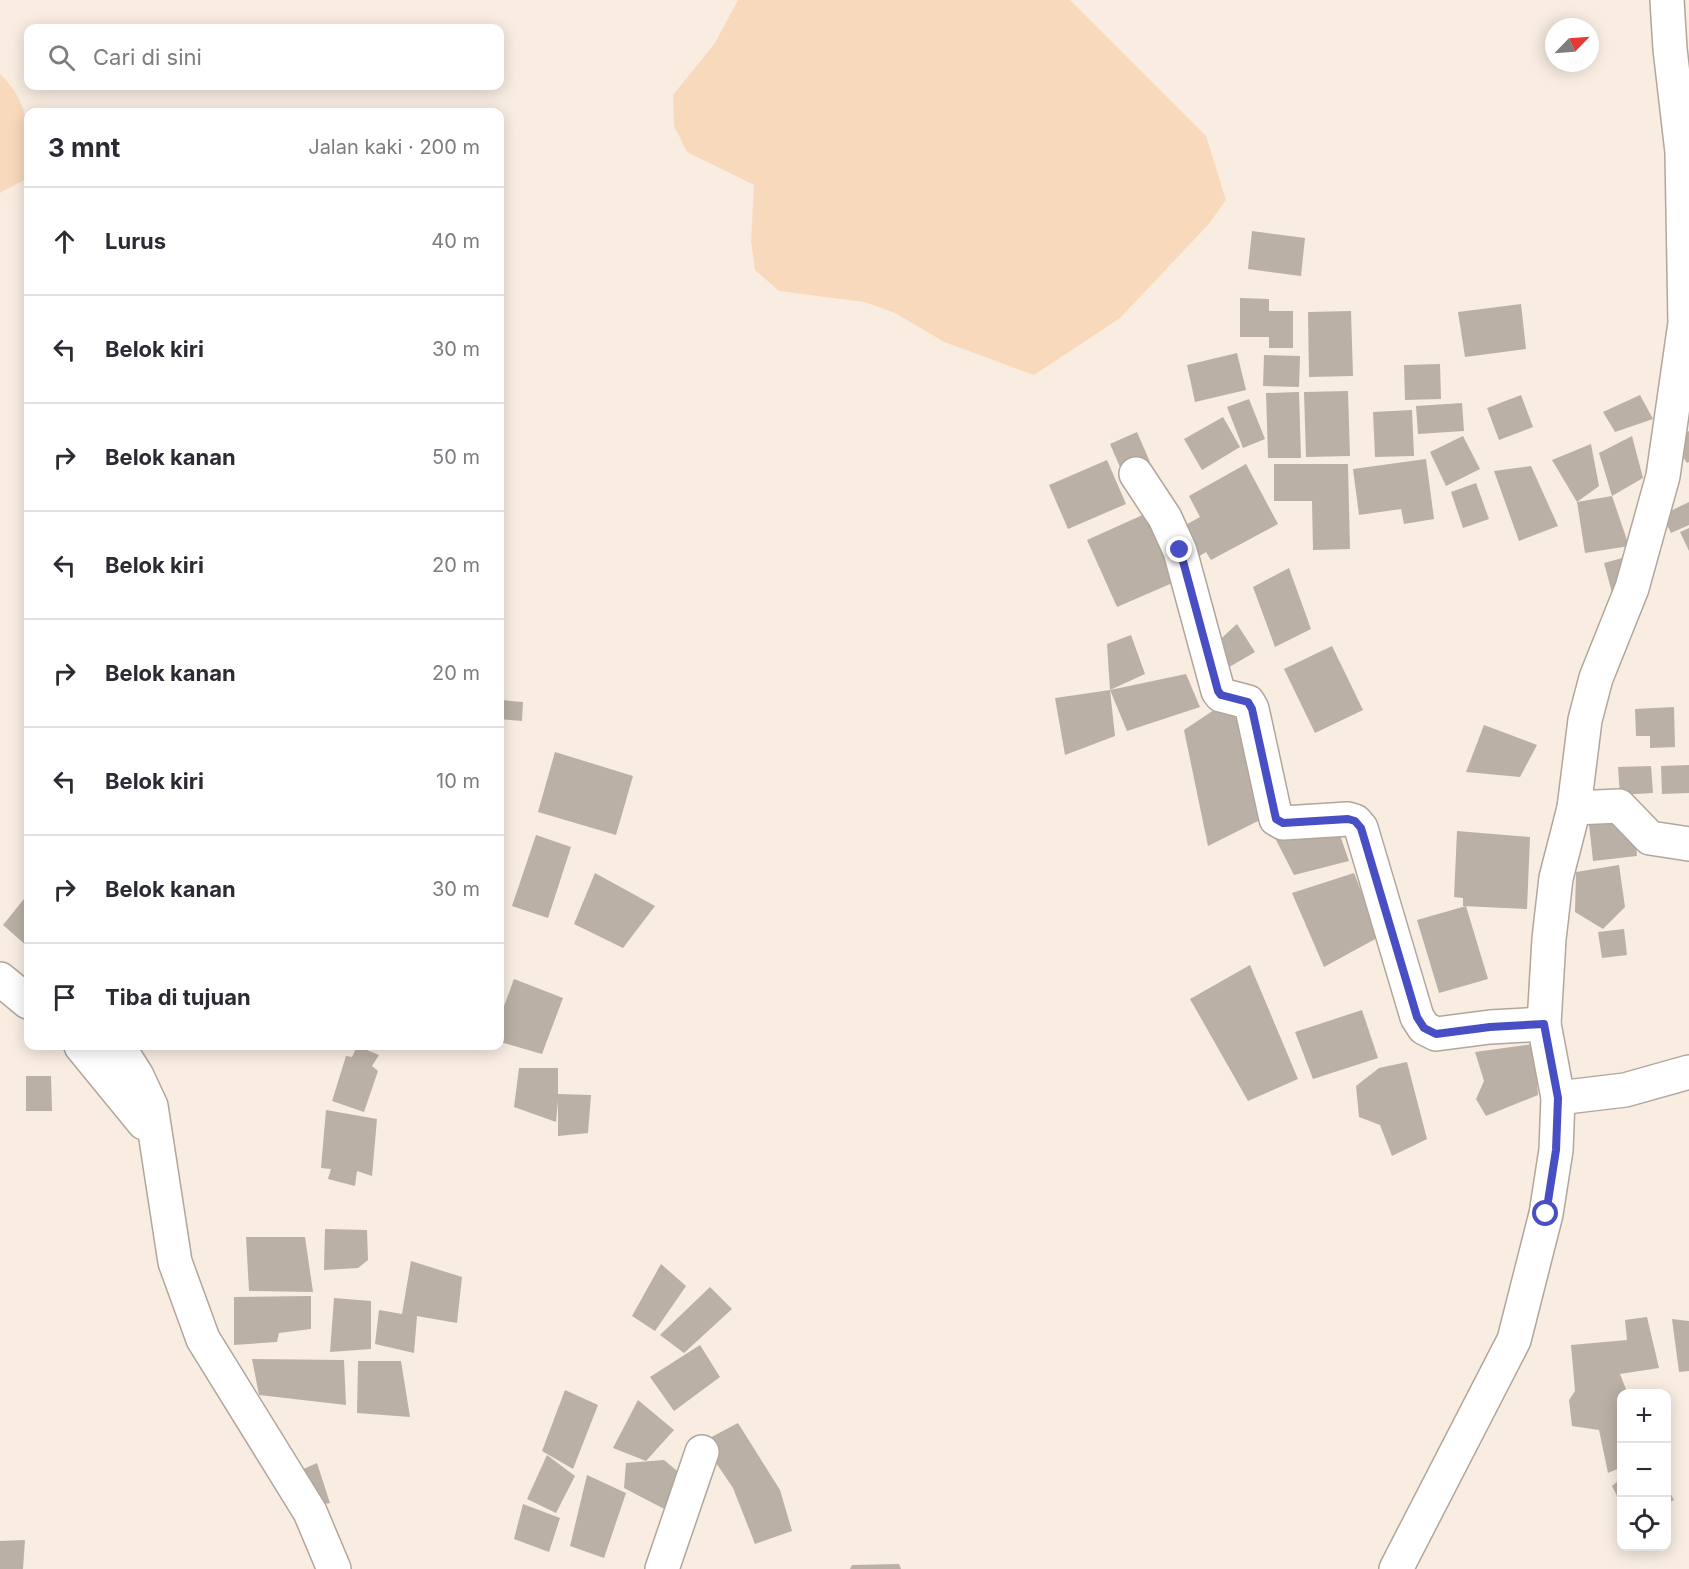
<!DOCTYPE html>
<html lang="id">
<meta charset="utf-8">
<style>
:root{--surface:#fff;--page:#f7f7f7;--text:#2b2b33;--muted:#7c7c81;--line:#e1e1e2}
body{margin:0;font-family:Inter,sans-serif;background:var(--page);color:var(--text)}
.controls{position:absolute;right:18px;bottom:18px;display:grid;overflow:hidden;border-radius:12px;box-shadow:0 3px 15px #0003}
.controls button{width:54px;height:54px;display:grid;place-items:center;padding:0;border:0;border-bottom:2px solid var(--line);background:var(--surface);color:var(--text);font:30px sans-serif}
.compass{position:absolute;left:1545px;top:18px;width:54px;height:54px;border-radius:50%;background:var(--surface);box-shadow:0 3px 15px #0003;rotate:65deg}
.stop{position:absolute;width:18px;height:18px;margin:-14px;border:4px solid #484fc4;border-radius:50%;background:#fff}
.stop.end{background:#484fc4;border-color:#fff;box-shadow:0 2px 6px #0008}
.list{margin:0;padding:0;list-style:none}
h2{display:flex;justify-content:space-between;align-items:center;height:78px;margin:0;padding:0 24px;font-size:26px}
h2 small{font-size:20px;font-weight:400;color:var(--muted)}
.list li{display:grid;grid-template-columns:39px 1fr auto;gap:18px;align-items:center;box-sizing:border-box;height:108px;padding:0 24px;border-top:2px solid var(--line)}
.list b{display:block;font-size:22px;white-space:nowrap}
.list em{font-size:20px;font-style:normal;color:var(--muted)}
.icon{flex:none;width:33px;height:33px;fill:none;stroke:currentColor;stroke-width:2;stroke-linecap:round;stroke-linejoin:round}
.map{position:relative;flex:none;width:1689px;height:1569px;overflow:hidden}
.search{position:absolute;background:var(--surface);box-shadow:0 3px 15px #0003;left:24px;top:24px;width:480px;height:66px;display:flex;align-items:center;gap:15px;box-sizing:border-box;padding:0 21px;border-radius:12px;color:var(--muted);font-size:22px}
.panel{position:absolute;background:var(--surface);box-shadow:0 3px 15px #0003;left:24px;top:108px;width:480px;height:942px;border-radius:12px}
.map>svg:first-child{display:block}
</style>
<div class="map">
<svg width="1689" height="1569" viewBox="0 0 1689 1569">
<rect width="100%" height="100%" fill="#f9ede2"/>
<!-- green -->
<g fill="#f9d9bc">
<path d="M 738,0 L 1070,0 L 1206,136 L 1226,200 L 1208,225 L 1120,318 L 1034,375 L 944,342 L 895,313 L 864,302 L 779,291 L 755,270 L 751,241 L 754,185 L 687,152 L 674,126 L 673,95 L 715,43 Z"/>
<path d="M 0,74 C 32,104 29,138 28,178 L 0,193 Z"/>
</g>
<!-- building -->
<g fill="#bbb0a5">
<path d="M 1252,231 L 1305,238 L 1301,276 L 1248,269 Z"/>
<path d="M 1240,298 L 1269,299 L 1269,311 L 1293,311 L 1293,348 L 1269,348 L 1269,337 L 1240,337 Z"/>
<path d="M 1521,304 L 1526,349 L 1465,357 L 1458,312 Z"/>
<path d="M 1351,311 L 1353,376 L 1309,377 L 1308,312 Z"/>
<path d="M 1237,353 L 1246,390 L 1195,402 L 1187,365 Z"/>
<path d="M 1264,355 L 1300,356 L 1299,387 L 1263,386 Z"/>
<path d="M 1440,364 L 1441,399 L 1405,400 L 1404,365 Z"/>
<path d="M 1348,391 L 1350,456 L 1306,457 L 1304,392 Z"/>
<path d="M 1299,392 L 1301,458 L 1268,458 L 1266,393 Z"/>
<path d="M 1521,395 L 1533,427 L 1499,440 L 1487,408 Z"/>
<path d="M 1640,395 L 1653,419 L 1615,432 L 1603,412 Z"/>
<path d="M 1249,399 L 1265,439 L 1243,448 L 1227,407 Z"/>
<path d="M 1462,403 L 1464,431 L 1418,434 L 1416,406 Z"/>
<path d="M 1412,410 L 1414,456 L 1375,457 L 1373,412 Z"/>
<path d="M 1223,417 L 1240,447 L 1202,470 L 1184,439 Z"/>
<path d="M 1689,431 L 1689,462 L 1687,463 L 1673,441 Z"/>
<path d="M 1137,432 L 1150,462 L 1123,474 L 1110,444 Z"/>
<path d="M 1463,436 L 1480,469 L 1446,486 L 1430,452 Z"/>
<path d="M 1632,436 L 1643,478 L 1612,496 L 1599,453 Z"/>
<path d="M 1591,444 L 1599,486 L 1577,502 L 1552,460 Z"/>
<path d="M 1426,459 L 1434,519 L 1404,524 L 1401,509 L 1359,515 L 1353,469 Z"/>
<path d="M 1107,460 L 1126,504 L 1068,529 L 1049,485 Z"/>
<path d="M 1246,464 L 1278,524 L 1211,560 L 1206,552 L 1198,557 L 1182,527 L 1200,517 L 1189,496 Z"/>
<path d="M 1274,464 L 1348,464 L 1350,549 L 1313,550 L 1312,501 L 1274,501 Z"/>
<path d="M 1531,466 L 1558,526 L 1519,541 L 1494,471 Z"/>
<path d="M 1476,483 L 1489,519 L 1463,528 L 1451,492 Z"/>
<path d="M 1612,496 L 1629,546 L 1585,553 L 1577,502 Z"/>
<path d="M 1689,502 L 1689,525 L 1671,533 L 1662,515 Z"/>
<path d="M 1147,513 L 1177,581 L 1117,607 L 1087,540 Z"/>
<path d="M 1689,528 L 1689,551 L 1680,532 Z"/>
<path d="M 1626,557 L 1614,600 L 1604,563 Z"/>
<path d="M 1289,568 L 1311,629 L 1275,647 L 1253,587 Z"/>
<path d="M 1237,624 L 1255,652 L 1219,673 L 1214,645 Z"/>
<path d="M 1131,635 L 1145,674 L 1110,690 L 1107,644 Z"/>
<path d="M 1332,646 L 1363,710 L 1315,733 L 1284,669 Z"/>
<path d="M 1186,674 L 1200,707 L 1127,731 L 1110,690 Z"/>
<path d="M 1110,690 L 1115,736 L 1065,755 L 1055,698 Z"/>
<path d="M 500,700 L 523,702 L 522,721 L 500,719 Z"/>
<path d="M 1674,707 L 1675,747 L 1650,748 L 1650,736 L 1636,736 L 1635,709 Z"/>
<path d="M 1217,708 L 1238,719 L 1262,819 L 1208,846 L 1184,730 Z"/>
<path d="M 1484,725 L 1537,745 L 1520,777 L 1466,772 Z"/>
<path d="M 555,752 L 633,776 L 616,835 L 538,812 Z"/>
<path d="M 1689,765 L 1689,793 L 1662,794 L 1661,766 Z"/>
<path d="M 1651,766 L 1653,793 L 1620,795 L 1618,767 Z"/>
<path d="M 1634,820 L 1637,856 L 1593,861 L 1589,824 Z"/>
<path d="M 1336,824 L 1349,861 L 1294,875 L 1274,836 Z"/>
<path d="M 1457,831 L 1530,837 L 1527,909 L 1463,906 L 1463,898 L 1454,897 Z"/>
<path d="M 536,835 L 571,847 L 548,918 L 512,906 Z"/>
<path d="M 1619,865 L 1625,907 L 1603,929 L 1575,912 L 1576,872 Z"/>
<path d="M 595,873 L 655,906 L 623,948 L 574,924 Z"/>
<path d="M 1354,873 L 1379,937 L 1324,967 L 1292,893 Z"/>
<path d="M 28,894 L 28,947 L 3,925 Z"/>
<path d="M 1466,906 L 1488,979 L 1439,993 L 1417,920 Z"/>
<path d="M 1624,929 L 1627,955 L 1602,958 L 1598,932 Z"/>
<path d="M 1250,965 L 1298,1079 L 1248,1101 L 1190,999 Z"/>
<path d="M 514,979 L 563,998 L 542,1054 L 500,1042 L 500,1017 Z"/>
<path d="M 1362,1010 L 1378,1058 L 1313,1079 L 1295,1032 Z"/>
<path d="M 1534,1044 L 1538,1095 L 1486,1116 L 1476,1099 L 1484,1081 L 1475,1052 Z"/>
<path d="M 357,1046 L 379,1055 L 372,1066 L 378,1071 L 364,1112 L 332,1101 L 346,1056 L 352,1057 Z"/>
<path d="M 1407,1062 L 1427,1139 L 1392,1156 L 1380,1125 L 1359,1117 L 1356,1086 L 1379,1068 Z"/>
<path d="M 519,1068 L 558,1068 L 558,1094 L 591,1095 L 588,1133 L 558,1136 L 558,1101 L 556,1122 L 514,1107 Z"/>
<path d="M 26,1076 L 51,1076 L 52,1111 L 26,1111 Z"/>
<path d="M 326,1110 L 377,1119 L 372,1176 L 357,1171 L 355,1186 L 328,1179 L 331,1169 L 321,1168 Z"/>
<path d="M 325,1229 L 367,1230 L 368,1260 L 358,1268 L 324,1270 Z"/>
<path d="M 246,1237 L 305,1237 L 313,1292 L 249,1291 Z"/>
<path d="M 411,1261 L 462,1277 L 457,1323 L 417,1316 L 414,1353 L 375,1344 L 379,1310 L 402,1314 Z"/>
<path d="M 661,1264 L 686,1286 L 655,1331 L 632,1316 Z"/>
<path d="M 710,1287 L 732,1309 L 684,1353 L 660,1335 Z"/>
<path d="M 311,1296 L 311,1329 L 279,1333 L 277,1342 L 234,1345 L 234,1297 Z"/>
<path d="M 334,1298 L 371,1301 L 371,1349 L 330,1352 Z"/>
<path d="M 1647,1317 L 1659,1368 L 1620,1374 L 1628,1394 L 1622,1394 L 1622,1404 L 1618,1407 L 1622,1412 L 1622,1467 L 1608,1473 L 1599,1430 L 1572,1426 L 1569,1400 L 1575,1391 L 1571,1345 L 1627,1340 L 1625,1320 Z"/>
<path d="M 1672,1319 L 1689,1321 L 1689,1371 L 1679,1372 Z"/>
<path d="M 700,1345 L 720,1377 L 674,1411 L 650,1377 Z"/>
<path d="M 252,1359 L 344,1360 L 346,1405 L 259,1395 Z"/>
<path d="M 358,1361 L 401,1361 L 410,1417 L 357,1413 Z"/>
<path d="M 565,1390 L 598,1405 L 573,1469 L 542,1451 Z"/>
<path d="M 638,1400 L 674,1430 L 646,1461 L 613,1448 Z"/>
<path d="M 738,1423 L 780,1490 L 792,1531 L 755,1544 L 733,1488 L 702,1442 Z"/>
<path d="M 547,1455 L 575,1476 L 556,1513 L 527,1499 Z"/>
<path d="M 664,1460 L 688,1480 L 670,1512 L 624,1488 L 626,1463 Z"/>
<path d="M 317,1463 L 330,1503 L 314,1506 L 299,1471 Z"/>
<path d="M 587,1475 L 626,1493 L 604,1558 L 570,1546 Z"/>
<path d="M 1622,1478 L 1622,1506 L 1612,1486 Z"/>
<path d="M 1666,1486 L 1674,1500 L 1666,1504 Z"/>
<path d="M 523,1504 L 560,1518 L 549,1552 L 514,1539 Z"/>
<path d="M 25,1540 L 23,1569 L 0,1569 L 0,1541 Z"/>
<path d="M 899,1564 L 901,1569 L 850,1569 L 852,1565 Z"/>
</g>
<g fill="none" stroke-linecap="round" stroke-linejoin="round">
<defs>
<g id="minor">
<path d="M 1136,474 L 1165,518 L 1180,551 L 1218,691 L 1221,695 L 1248,702 L 1252,709 L 1276,819 L 1283,823 L 1348,819 L 1355,821 L 1361,828 L 1417,1017 L 1424,1028 L 1436,1034 L 1490,1027 L 1544,1024"/>
<path d="M 1574,808 L 1619,806 L 1650,838 L 1689,844"/>
<path d="M 0,979 L 28,1002"/>
<path d="M 81,1046 L 144,1123"/>
<path d="M 118,1046 L 137,1076 L 151,1106 L 175,1262 L 203,1339 L 310,1512 L 334,1569"/>
<path d="M 1558,1098 L 1625,1090 L 1689,1072"/>
<path d="M 662,1569 L 702,1452"/>
<path d="M 1396,1569 L 1514,1340 L 1546,1214 L 1556,1150 L 1558,1098 L 1544,1024 L 1549,939 L 1556,878 L 1574,808 L 1585,720 L 1596,678 L 1632,588 L 1663,476 L 1685,323 L 1682,152 L 1670,49 L 1667,0"/>
</g>
</defs>
<!-- minor casing -->
<use href="#minor" stroke="#b1a69b" stroke-width="36"/>
<!-- minor -->
<use href="#minor" stroke="#fff" stroke-width="33"/>
</g>
<g fill="none" stroke-linecap="round" stroke-linejoin="round">
<!-- route -->
<path stroke="#484fc4" stroke-width="8" d="M 1180,550 L 1218,691 L 1221,695 L 1248,702 L 1252,709 L 1276,819 L 1283,823 L 1348,819 L 1355,821 L 1361,828 L 1417,1017 L 1424,1028 L 1436,1034 L 1490,1027 L 1544,1024 L 1558,1098 L 1556,1150 L 1546,1214"/>
</g>
</svg>
<div class="controls">
<button>+</button>
<button>−</button>
<button><svg class="icon" aria-label="locate" viewBox="0 0 24 24"><circle cx="12" cy="12" r="6"/><path d="M12 2v4M12 18v4M2 12h4M18 12h4"/></svg></button>
</div>
<svg class="compass" viewBox="-18 -18 36 36"><path d="M0-13l5 13h-10z" fill="#e53935"/><path d="M0 13l5-13h-10z" fill="#7c7c81"/></svg>
<div class="stop" style="left:1546px;top:1214px"></div>
<div class="stop end" style="left:1180px;top:550px"></div>
<div class="search"><svg class="icon" aria-label="search" viewBox="0 0 24 24"><circle cx="10" cy="10" r="6"/><path d="M15 15l6 6"/></svg>Cari di sini</div>
<section class="panel">
<h2>3 mnt<small>Jalan kaki · 200 m</small></h2>
<ul class="list">
<li><svg class="icon" aria-label="ahead" viewBox="0 0 24 24"><path d="M12 20V5M6 11l6-6 6 6"/></svg><div><b>Lurus</b></div><em>40 m</em></li>
<li><svg class="icon" aria-label="left" viewBox="0 0 24 24"><path d="M17 20v-9H6M10 6l-5 5 5 5"/></svg><div><b>Belok kiri</b></div><em>30 m</em></li>
<li><svg class="icon" aria-label="right" viewBox="0 0 24 24"><path d="M7 20v-9h11M14 6l5 5-5 5"/></svg><div><b>Belok kanan</b></div><em>50 m</em></li>
<li><svg class="icon" aria-label="left" viewBox="0 0 24 24"><path d="M17 20v-9H6M10 6l-5 5 5 5"/></svg><div><b>Belok kiri</b></div><em>20 m</em></li>
<li><svg class="icon" aria-label="right" viewBox="0 0 24 24"><path d="M7 20v-9h11M14 6l5 5-5 5"/></svg><div><b>Belok kanan</b></div><em>20 m</em></li>
<li><svg class="icon" aria-label="left" viewBox="0 0 24 24"><path d="M17 20v-9H6M10 6l-5 5 5 5"/></svg><div><b>Belok kiri</b></div><em>10 m</em></li>
<li><svg class="icon" aria-label="right" viewBox="0 0 24 24"><path d="M7 20v-9h11M14 6l5 5-5 5"/></svg><div><b>Belok kanan</b></div><em>30 m</em></li>
<li><svg class="icon" aria-label="arrive" viewBox="0 0 24 24"><path d="M6 21V4h12l-3 4 3 4H6"/></svg><div><b>Tiba di tujuan</b></div></li>
</ul>
</section>
</div>
